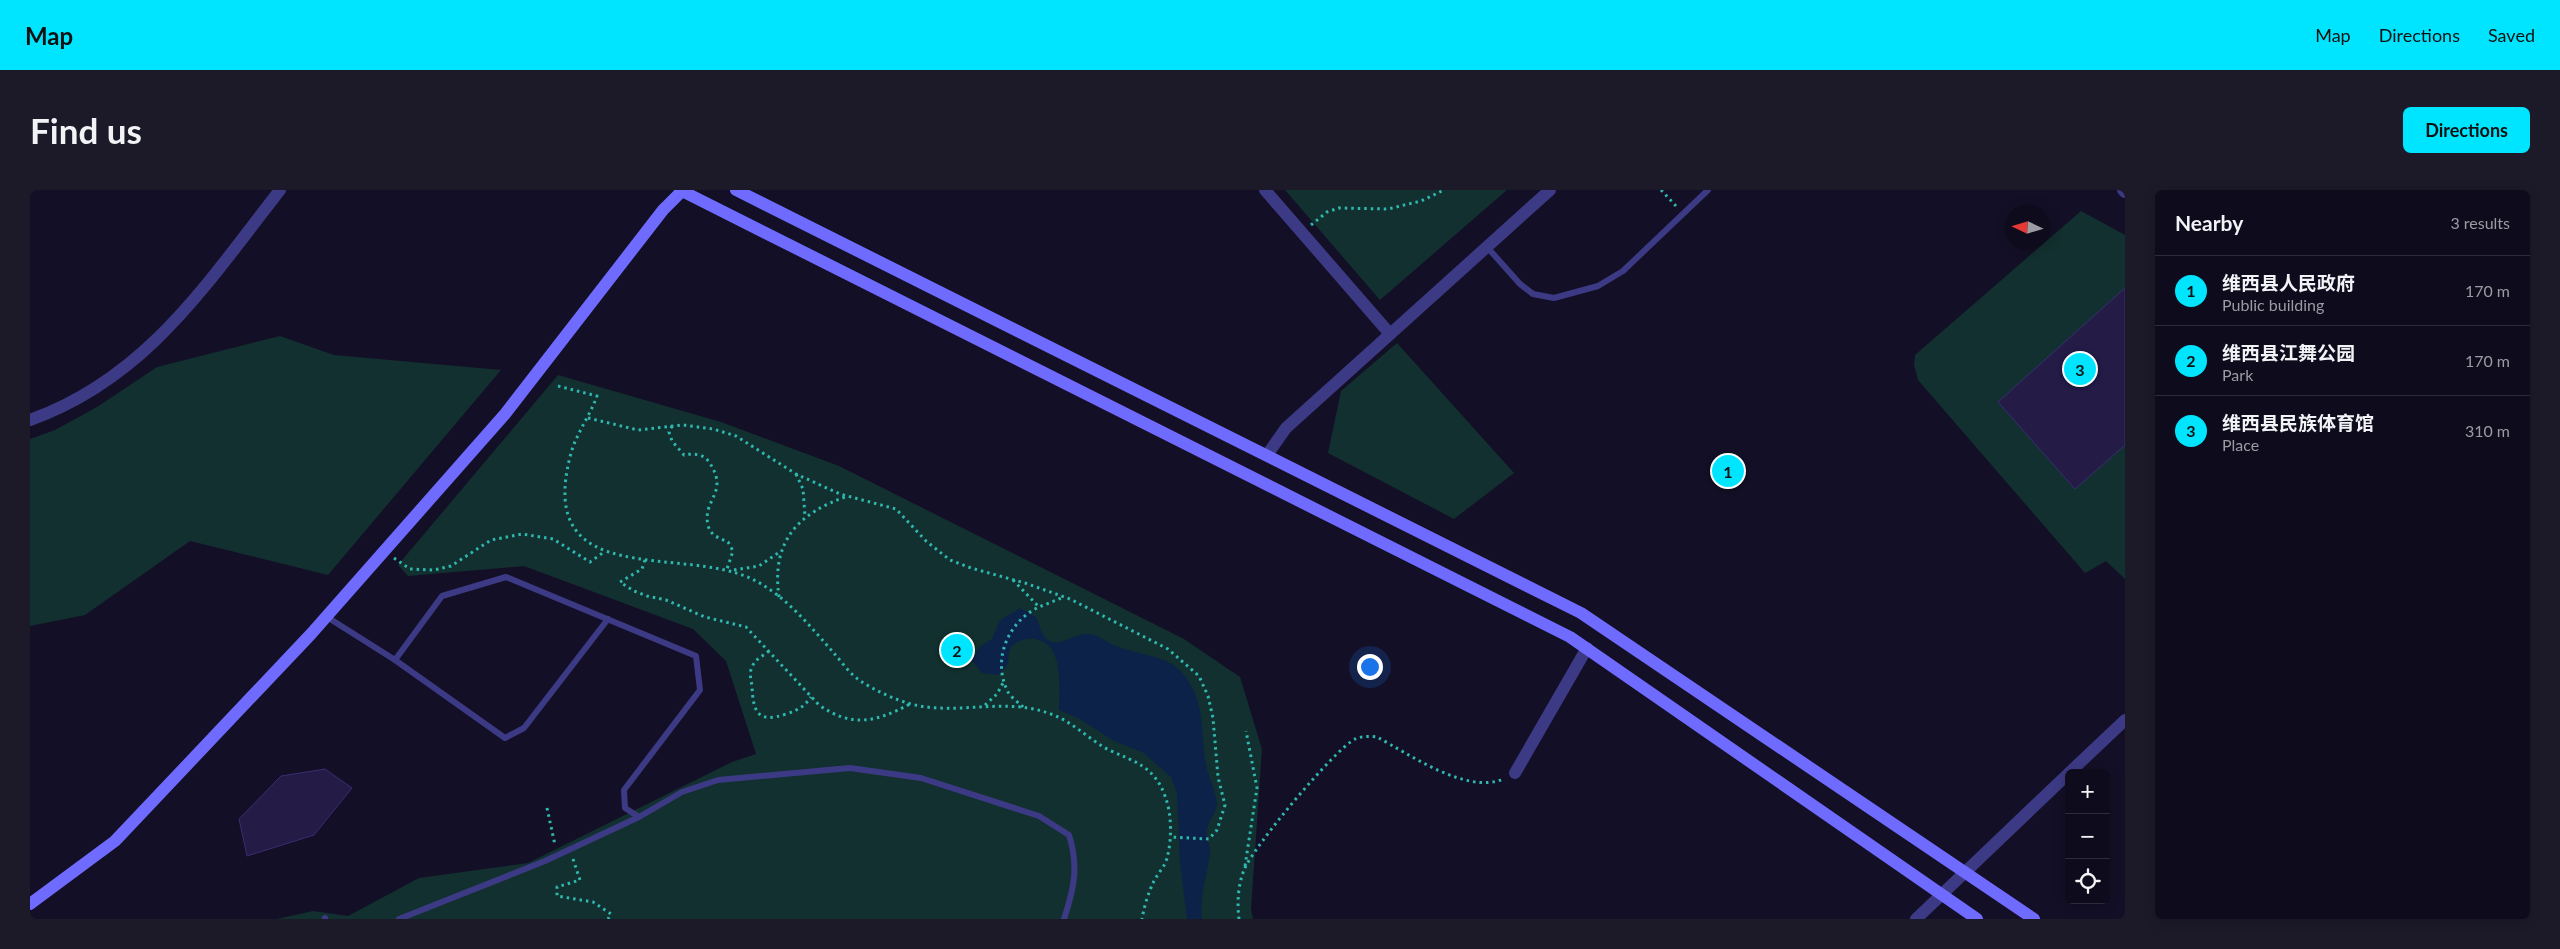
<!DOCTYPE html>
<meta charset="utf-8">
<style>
:root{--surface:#0e0b1c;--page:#1c1929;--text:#f1f3f6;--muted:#9b9ba3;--line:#2e2b3b;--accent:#00e5ff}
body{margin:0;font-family:Lato,"Noto Sans SC",sans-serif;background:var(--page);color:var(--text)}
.controls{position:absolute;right:15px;bottom:15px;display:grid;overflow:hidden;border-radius:8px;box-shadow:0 2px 12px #0003}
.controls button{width:45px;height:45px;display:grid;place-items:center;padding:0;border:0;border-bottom:1px solid var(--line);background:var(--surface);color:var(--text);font:25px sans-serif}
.compass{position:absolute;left:1975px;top:15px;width:45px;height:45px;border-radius:50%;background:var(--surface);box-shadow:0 2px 12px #0003;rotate:274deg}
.you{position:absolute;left:1339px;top:476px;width:18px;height:18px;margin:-12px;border:4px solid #fff;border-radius:50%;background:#1a73e8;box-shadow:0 0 0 8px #1a73e833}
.badge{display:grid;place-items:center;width:32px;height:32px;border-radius:50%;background:var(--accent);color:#111;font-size:16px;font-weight:700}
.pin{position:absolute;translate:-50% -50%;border:2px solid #fff;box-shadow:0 1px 5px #0006}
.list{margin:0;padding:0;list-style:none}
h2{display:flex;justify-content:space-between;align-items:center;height:65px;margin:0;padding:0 20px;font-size:21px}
h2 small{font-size:16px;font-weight:400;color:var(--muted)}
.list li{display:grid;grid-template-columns:32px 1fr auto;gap:15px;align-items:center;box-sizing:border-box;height:70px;padding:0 20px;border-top:1px solid var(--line)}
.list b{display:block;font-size:19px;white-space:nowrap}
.list p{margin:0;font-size:16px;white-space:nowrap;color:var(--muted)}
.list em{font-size:16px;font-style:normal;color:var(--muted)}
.icon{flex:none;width:28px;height:28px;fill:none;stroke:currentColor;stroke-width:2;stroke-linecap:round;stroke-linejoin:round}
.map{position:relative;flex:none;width:2095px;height:729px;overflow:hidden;border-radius:8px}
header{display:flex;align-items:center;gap:30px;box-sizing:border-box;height:70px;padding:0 25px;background:var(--accent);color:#111}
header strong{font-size:24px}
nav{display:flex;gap:28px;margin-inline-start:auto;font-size:18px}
.intro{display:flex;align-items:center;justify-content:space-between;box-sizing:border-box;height:120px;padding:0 30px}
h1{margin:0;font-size:35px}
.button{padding:12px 22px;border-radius:8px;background:var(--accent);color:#111;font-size:18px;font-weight:700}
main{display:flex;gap:30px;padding:0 30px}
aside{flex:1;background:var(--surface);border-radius:8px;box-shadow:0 2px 12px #0003}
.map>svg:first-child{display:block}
</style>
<header>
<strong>Map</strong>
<nav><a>Map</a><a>Directions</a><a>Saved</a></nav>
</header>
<div class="intro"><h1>Find us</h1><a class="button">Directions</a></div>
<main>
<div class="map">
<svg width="2095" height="729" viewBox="0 0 2095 729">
<rect width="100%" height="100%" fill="#130f26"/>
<!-- green -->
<g fill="#12302f">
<path d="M 1255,0 L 1477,0 L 1350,110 Z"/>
<path d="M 2051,21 L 2095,45 L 2095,389 L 2076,371 L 2055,383 L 1888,190 L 1884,175 L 1885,165 Z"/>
<path d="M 250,146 L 304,165 L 471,180 L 298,385 L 160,351 L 55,425 L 0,436 L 0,249 L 25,240 L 67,217 L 127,177 Z"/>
<path d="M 1367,153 L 1484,283 L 1424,329 L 1298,263 L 1311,201 Z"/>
<path d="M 528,185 L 691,232 L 809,276 L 1154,449 L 1210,487 L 1232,559 L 1221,719 L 1223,729 L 247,729 L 283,721 L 318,726 L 389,688 L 498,673 L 702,572 L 726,564 L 696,471 L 663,439 L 494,376 L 378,386 L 368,375 Z"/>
</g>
<!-- water -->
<path fill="#0c2248" d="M 990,418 L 1007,428 C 1018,472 1037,443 1059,444 C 1071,445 1076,453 1086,456 C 1120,469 1147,463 1164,501 C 1175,526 1171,553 1177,579 C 1179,587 1188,609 1187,615 C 1185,624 1179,630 1177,640 C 1176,648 1180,654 1180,662 C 1178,685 1169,705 1172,729 L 1157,729 L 1150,674 L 1147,604 L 1141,587 L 1114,563 L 1084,551 L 1048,528 L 1029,520 C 1029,498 1035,454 1005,449 C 997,448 989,450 983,455 C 976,461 981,470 976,477 C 974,480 970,482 968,485 L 952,483 L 941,469 L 951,456 L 962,449 L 970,430 Z"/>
<!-- building -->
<g fill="#241b47" stroke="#3b2d73">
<path d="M 2095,98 L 2095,255 L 2045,299 L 1968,212 Z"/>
<path d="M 295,579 L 322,598 L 284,645 L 217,666 L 209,629 L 251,586 Z"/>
</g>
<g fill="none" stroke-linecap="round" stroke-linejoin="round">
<!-- path -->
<g stroke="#2fb8b0" stroke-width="3" stroke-dasharray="2.5 4" stroke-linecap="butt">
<path d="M 1631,0 L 1646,16"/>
<path d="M 1281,35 L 1297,22 L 1309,18 L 1358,19 L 1391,11 L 1414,0"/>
<path d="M 528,196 L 567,206 C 559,228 545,245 540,267 C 506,401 651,355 722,389 C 755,405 779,435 803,462 C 811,471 819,483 829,490 C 844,500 863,509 881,514 C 926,526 973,507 1018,523 C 1041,530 1058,549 1079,560 C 1105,572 1124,576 1135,606 C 1142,624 1142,650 1137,668 C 1135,677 1127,684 1123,693 C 1118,704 1114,717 1112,729"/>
<path d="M 558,228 L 608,240 L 653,235 L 683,239 L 706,246 L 766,284 L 810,304 L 866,319 L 896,351 L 920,370 L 941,378 L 995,393 L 1040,409 L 1138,459 L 1169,486 L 1178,506 L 1183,528 L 1188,587 L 1195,615 L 1187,640 L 1179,649 L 1140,647"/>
<path d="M 642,236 L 639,242 L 642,251 L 654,265 C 663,263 674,264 679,272 C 700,303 672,309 678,335 C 680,346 690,348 698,352 L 703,361 L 697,379"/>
<path d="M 766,284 L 773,299 L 775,326"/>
<path d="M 364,368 L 380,379 L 404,380 L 421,376 L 461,350 L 492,344 L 523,349 L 560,372 L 574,362"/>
<path d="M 615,370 L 612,379 L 590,392 L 604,401 L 617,406 L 636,410 L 675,427 L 716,437 L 789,515 C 822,538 846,532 880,514"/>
<path d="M 704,380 L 729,376 L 751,361"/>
<path d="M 983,390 L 1009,417 L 1034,407"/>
<path d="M 749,407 C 741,351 768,323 818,306"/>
<path d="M 739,461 C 733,466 725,469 722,477 C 719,483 721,490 722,496 C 723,522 728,534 756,524 C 768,520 774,517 781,507"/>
<path d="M 955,515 L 967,504 L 974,491"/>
<path d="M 993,517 C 988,512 980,507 977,500 C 962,468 979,431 1009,417"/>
<path d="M 517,618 L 525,655"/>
<path d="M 543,669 L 550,690 L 527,697 L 527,706 L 563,712 L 581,724 L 578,729"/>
<path d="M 1215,676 L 1227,598 L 1216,541"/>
<path d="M 1209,729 C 1207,713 1208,695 1214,680 C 1223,657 1304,560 1325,549 C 1332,546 1339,546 1347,547 C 1379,564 1437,605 1473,589"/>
</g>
<!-- service -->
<g stroke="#3d3a85" stroke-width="6">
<path d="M 1457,57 L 1490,94 L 1503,104 L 1524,108 L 1568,96 L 1593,81 L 1678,0"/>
<path d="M 297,427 L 365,470 L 475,548 L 494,538 L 578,429"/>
<path d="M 365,470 L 412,406 L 476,387 L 666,466 L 670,500 L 594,600 L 595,618 L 609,627 L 652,602 L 688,590 L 820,578 L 891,588 L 1009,626 L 1039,645 C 1049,676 1044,699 1034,729"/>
<path d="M 295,729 L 295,728"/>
<path d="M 369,729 L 515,671 L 609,627"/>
</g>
<!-- minor -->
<g stroke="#3d3a85" stroke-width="12">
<path d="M 1235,0 L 1360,144"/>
<path d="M 1237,265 L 1256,238 L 1520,0"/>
<path d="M 1485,583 L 1557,458"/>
</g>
<!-- tertiary -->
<g stroke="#3d3a85" stroke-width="12">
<path d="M 2093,0 L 2095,2"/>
<path d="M 0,230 C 117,188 177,93 250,0"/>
<path d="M 2039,583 L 2095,530"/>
<path d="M 1886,729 L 2039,583"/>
</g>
<!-- secondary -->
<g stroke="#6f6bff" stroke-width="12">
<path d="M 650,0 L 1540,447 L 1947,729"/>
<path d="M 706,0 L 1551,423 L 2004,729"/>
<path d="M 0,714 L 85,651 L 281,444 L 475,224 L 633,20 L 653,0"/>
</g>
</g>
</svg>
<div class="controls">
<button>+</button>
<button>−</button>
<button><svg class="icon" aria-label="locate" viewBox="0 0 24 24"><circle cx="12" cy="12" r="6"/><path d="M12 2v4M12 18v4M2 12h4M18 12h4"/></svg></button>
</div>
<svg class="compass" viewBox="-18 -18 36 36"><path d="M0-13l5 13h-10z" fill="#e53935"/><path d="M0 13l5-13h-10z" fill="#9b9ba3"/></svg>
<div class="you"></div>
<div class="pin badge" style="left:1698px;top:281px">1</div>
<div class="pin badge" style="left:927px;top:460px">2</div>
<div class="pin badge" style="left:2050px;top:179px">3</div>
</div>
<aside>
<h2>Nearby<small>3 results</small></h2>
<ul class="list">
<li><span class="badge">1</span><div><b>维西县人民政府</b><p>Public building</p></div><em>170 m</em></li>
<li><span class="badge">2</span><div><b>维西县江舞公园</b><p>Park</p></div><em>170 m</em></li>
<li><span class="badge">3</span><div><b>维西县民族体育馆</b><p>Place</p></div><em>310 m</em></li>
</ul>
</aside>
</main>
